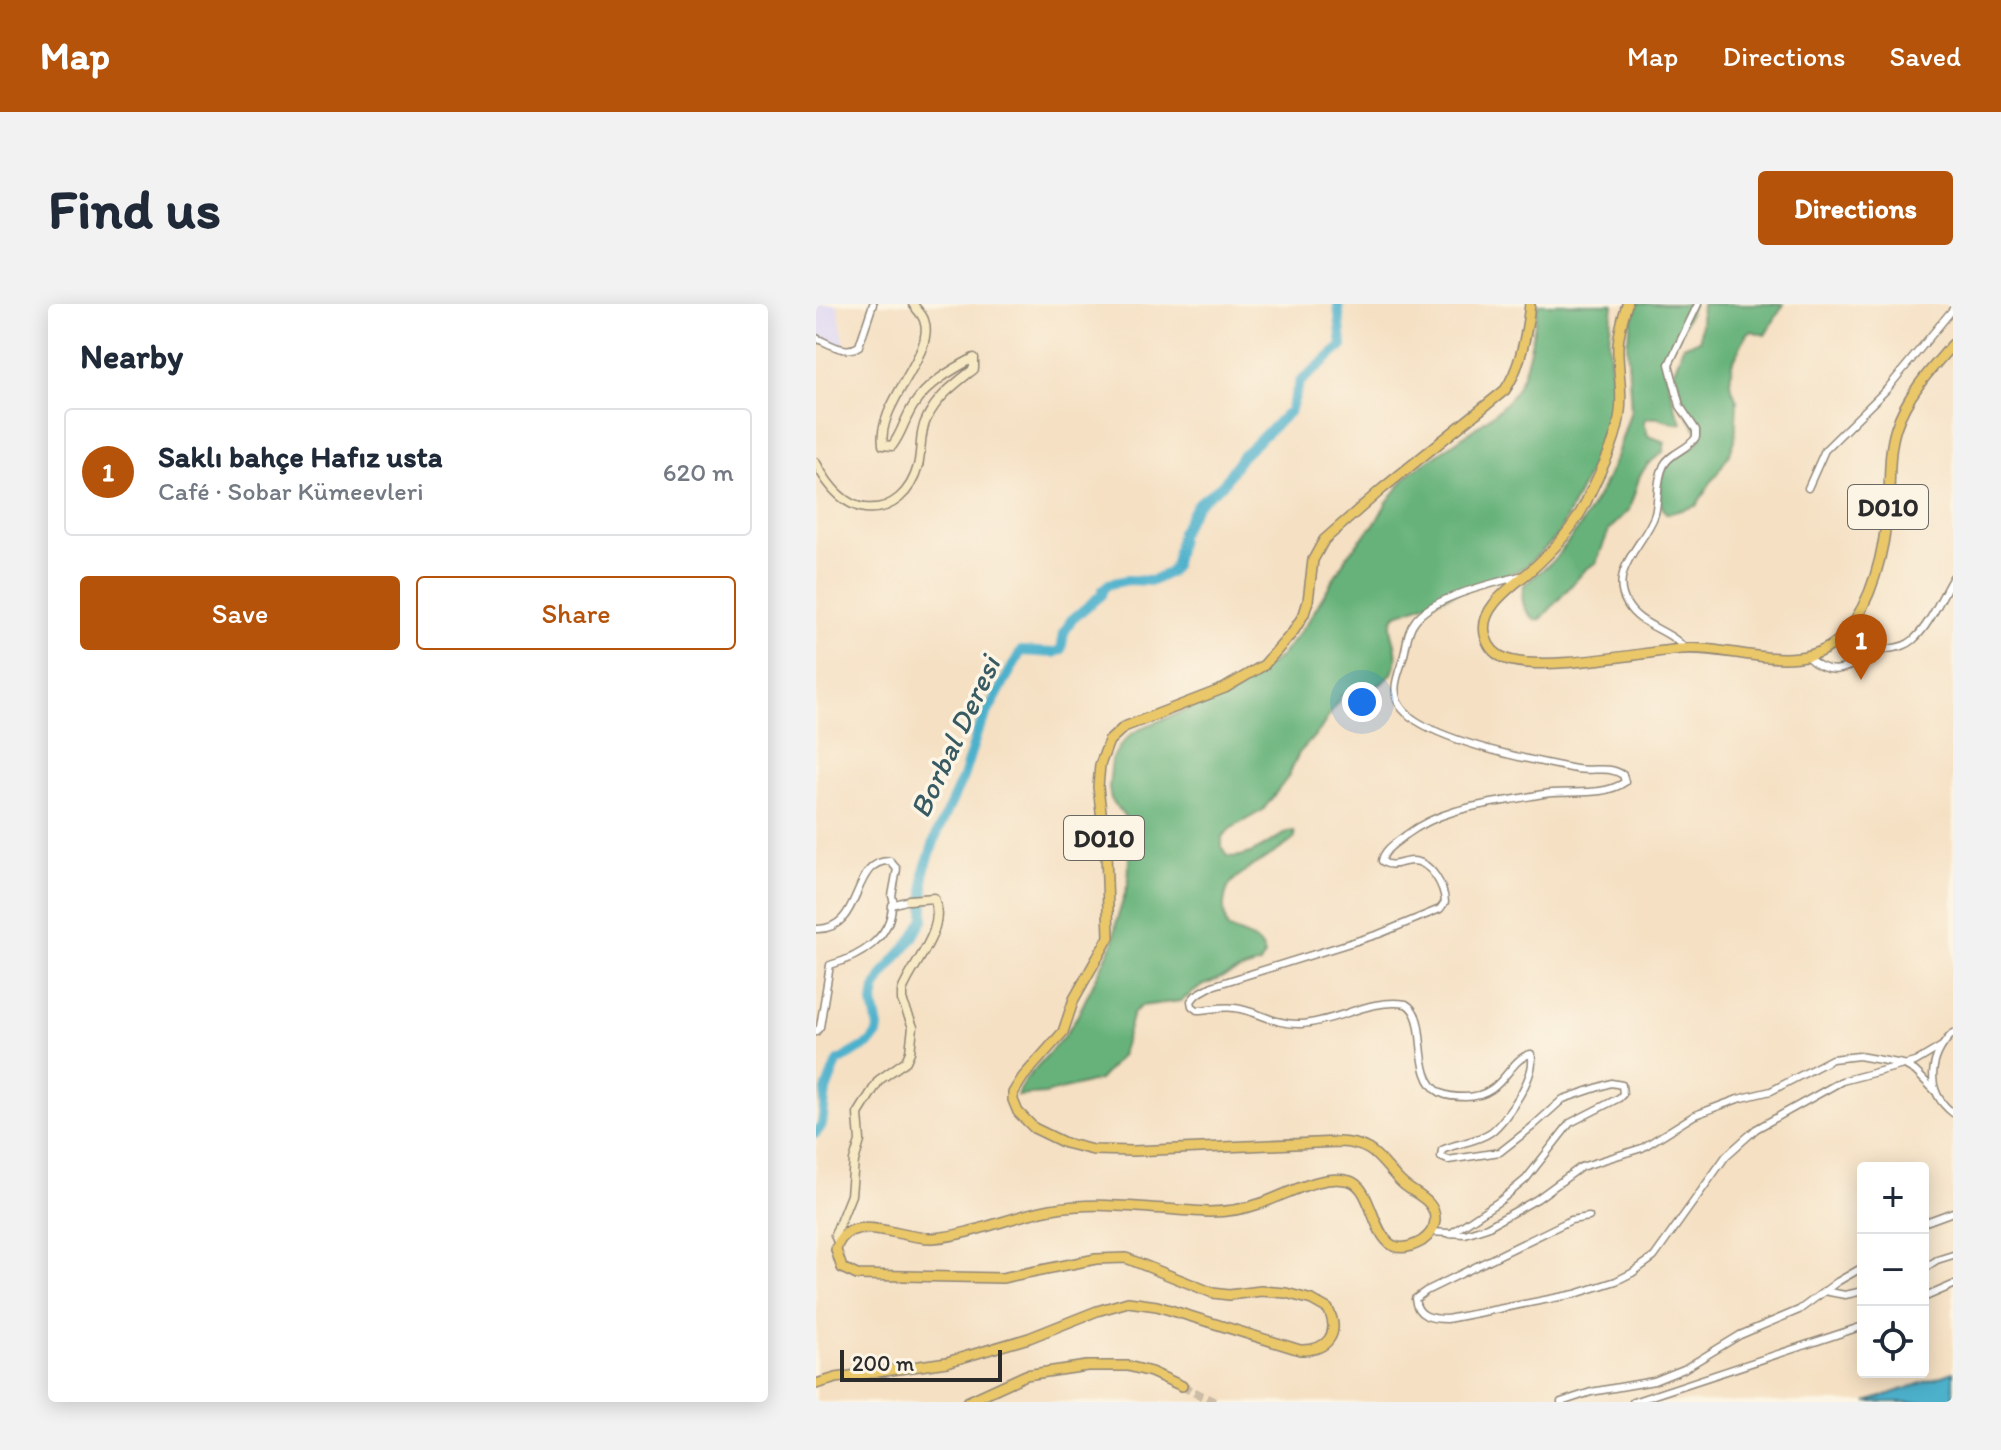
<!DOCTYPE html>
<meta charset="utf-8">
<style>
:root{--surface:#fff;--page:#f2f2f3;--text:#1f2937;--muted:#747a83;--line:#e0e1e3;--accent:#b45309}
body{margin:0;font-family:Itim,sans-serif;background:var(--page);color:var(--text)}
.controls{position:absolute;right:24px;bottom:24px;display:grid;overflow:hidden;border-radius:8px;box-shadow:0 4px 20px #0003}
.controls button{width:72px;height:72px;display:grid;place-items:center;padding:0;border:0;border-bottom:2px solid var(--line);background:var(--surface);color:var(--text);font:40px sans-serif}
.scale{position:absolute;left:24px;bottom:20px;width:162px;box-sizing:border-box;padding-left:8px;border:4px solid #2b2b2b;border-top:0;font-size:22px;line-height:28px;white-space:nowrap;color:#2b2b2b;-webkit-text-stroke:6px #fcf5e5;paint-order:stroke}
.you{position:absolute;left:546px;top:398px;width:28px;height:28px;margin:-20px;border:6px solid #fff;border-radius:50%;background:#1a73e8;box-shadow:0 0 0 12px #1a73e833}
.badge{display:grid;place-items:center;width:52px;height:52px;border-radius:50%;background:var(--accent);color:#fff;font-size:26px;font-weight:700}
.pin{position:absolute;translate:-50% -66px;filter:drop-shadow(0 2px 4px #0008)}
.pin::after{content:'';position:absolute;top:42px;width:28px;height:24px;background:inherit;clip-path:polygon(0 0,100% 0,50% 100%)}
.list{margin:0;padding:0;list-style:none}
h2{display:flex;justify-content:space-between;align-items:center;height:104px;margin:0;padding:0 32px;font-size:34px}
h2 small{font-size:26px;font-weight:400;color:var(--muted)}
.list li{display:grid;grid-template-columns:52px 1fr auto;gap:24px;align-items:center;box-sizing:border-box;height:128px;margin:0 16px 16px;padding:0 16px;border:2px solid var(--line);border-radius:8px}
.list b{display:block;font-size:30px;white-space:nowrap}
.list p{margin:0;font-size:26px;white-space:nowrap;color:var(--muted)}
.list em{font-size:26px;font-style:normal;color:var(--muted)}
.actions{display:flex;gap:16px;padding:24px 32px}
.actions a{flex:1;padding:18px 0;border:2px solid var(--accent);border-radius:8px;text-align:center;font-size:28px;color:var(--accent)}
.actions .main{background:var(--accent);color:#fff}
.icon{flex:none;width:44px;height:44px;fill:none;stroke:currentColor;stroke-width:2;stroke-linecap:round;stroke-linejoin:round}
.map{position:relative;flex:none;width:1137px;height:1098px;overflow:hidden;border-radius:8px}
header{display:flex;align-items:center;gap:48px;box-sizing:border-box;height:112px;padding:0 40px;background:var(--accent);color:#fff}
header strong{font-size:38px}
nav{display:flex;gap:44px;margin-inline-start:auto;font-size:28px}
.intro{display:flex;align-items:center;justify-content:space-between;box-sizing:border-box;height:192px;padding:0 48px}
h1{margin:0;font-size:56px}
.button{padding:20px 36px;border-radius:8px;background:var(--accent);color:#fff;font-size:28px;font-weight:700}
main{display:flex;gap:48px;padding:0 48px}
aside{flex:1;background:var(--surface);border-radius:8px;box-shadow:0 4px 20px #0003}
.map>svg:first-child{display:block}
</style>
<header>
<strong>Map</strong>
<nav><a>Map</a><a>Directions</a><a>Saved</a></nav>
</header>
<div class="intro"><h1>Find us</h1><a class="button">Directions</a></div>
<main>
<aside>
<h2>Nearby<small></small></h2>
<ul class="list">
<li><span class="badge">1</span><div><b>Saklı bahçe Hafız usta</b><p>Café · Sobar Kümeevleri</p></div><em>620 m</em></li>
</ul>
<div class="actions"><a class="main">Save</a><a>Share</a></div>
</aside>
<div class="map">
<svg width="1137" height="1098" viewBox="0 0 1137 1098">
<rect width="100%" height="100%" fill="#fcf5e5"/>
<filter id="ink" filterUnits="userSpaceOnUse"><feTurbulence type="fractalNoise" baseFrequency=".0125" numOctaves="2"/><feDisplacementMap in="SourceGraphic" scale="16" xChannelSelector="R" yChannelSelector="G"/><feConvolveMatrix kernelMatrix="1 2 1 2 8 2 1 2 1" color-interpolation-filters="sRGB"/></filter>
<filter id="wash" filterUnits="userSpaceOnUse"><feTurbulence type="fractalNoise" baseFrequency=".006" numOctaves="4" result="noise"/><feDisplacementMap in="SourceGraphic" scale="32" xChannelSelector="R" yChannelSelector="G"/><feGaussianBlur stdDeviation="1.8" result="paint"/><feColorMatrix in="noise" values="0 0 0 0 0 0 0 0 0 0 0 0 0 0 0 0 0 1.4 0 .05"/><feComposite in="paint" operator="in"/></filter>
<g filter="url(#wash)">
<rect width="100%" height="100%" fill="#f5e0c3"/>
<!-- built -->
<path fill="#dcd6f6" d="M 0,0 L 21,0 L 30,48 L 0,34 Z"/>
<!-- forest -->
<g fill="#66b27a" stroke="#486e52" stroke-width="2">
<path d="M 722,0 L 797,0 L 793,35 L 797,99 L 789,136 L 741,233 L 709,263 L 701,267 L 581,310 C 571,320 576,328 579,340 C 588,378 555,388 526,391 L 504,426 L 483,449 L 472,473 L 447,506 L 414,525 L 406,533 L 406,543 L 411,552 C 431,557 454,537 472,528 L 478,527 L 479,534 C 462,550 431,562 417,577 C 406,588 406,611 412,624 C 427,633 444,632 449,651 L 444,660 L 422,667 L 386,682 L 365,697 L 325,702 L 317,709 L 305,752 L 283,776 L 229,790 L 201,792 L 209,776 L 249,731 L 262,711 L 298,637 L 300,619 L 312,580 L 314,526 L 310,514 L 295,495 L 293,484 L 296,455 L 304,442 L 314,431 L 330,422 L 384,401 L 430,378 L 464,353 L 493,316 L 532,250 L 560,218 L 571,198 L 593,170 C 619,150 681,114 697,90 C 712,69 718,26 722,0 Z"/>
<path d="M 820,0 L 877,0 L 865,28 L 849,53 L 848,60 L 859,104 L 866,119 C 853,122 840,107 828,117 L 832,132 L 849,138 L 847,148 L 832,160 L 824,171 L 813,206 L 793,226 L 780,259 L 770,265 L 725,315 L 720,316 C 708,308 704,296 708,281 L 738,256 L 765,221 L 787,183 L 800,153 L 815,106 L 811,38 Z"/>
<path d="M 886,0 L 968,0 L 949,31 L 936,27 L 931,29 L 916,60 L 914,79 L 921,97 L 919,136 L 914,149 L 880,202 L 851,210 C 838,196 843,164 859,152 C 868,146 879,144 885,134 L 870,108 L 858,67 L 867,42 L 884,36 Z"/>
</g>
<!-- water -->
<path fill="#4db1cc" stroke="#3c6e7c" stroke-width="2" d="M 1137,1068 L 1137,1098 L 1051,1098 Z"/>
<g fill="none" stroke-linecap="round" stroke-linejoin="round">
<!-- river -->
<path stroke="#4db1cc" stroke-width="10" d="M 0,829 L 6,821 L 10,786 L 21,758 L 54,739 L 61,730 L 62,724 L 57,699 L 59,685 L 70,666 L 96,635 L 108,614 L 108,567 L 120,532 L 147,473 L 162,426 L 205,347 L 238,349 L 245,346 L 248,329 L 255,316 L 285,291 L 287,285 L 293,280 L 312,276 L 336,277 L 354,268 L 359,260 L 365,228 L 381,200 L 407,180 L 426,152 L 474,107 L 484,78 L 526,42 L 522,0"/>
</g>
</g>
<g filter="url(#ink)">
<g fill="none" stroke-linecap="round" stroke-linejoin="round">
<!-- primary-tunnel -->
<path stroke="#cdbca5" stroke-width="9" stroke-dasharray="9 4.5" stroke-linecap="butt" d="M 366,1082 L 398,1098"/>
<defs>
<g id="street">
<path d="M 0,34 C 14,40 29,51 43,42 L 57,0"/>
<path d="M 992,184 L 1009,146 L 1071,85 L 1137,5"/>
<path d="M 869,345 C 854,325 824,323 811,300 C 791,266 830,239 839,210 C 843,194 840,177 848,161 C 855,148 872,146 880,133 L 880,126 L 864,102 L 853,60 L 882,0"/>
<path d="M 990,352 C 1019,379 1034,360 1062,348 C 1074,343 1087,345 1097,336 C 1114,321 1125,293 1137,273"/>
<path d="M 0,625 C 48,627 34,555 74,557 L 81,565 L 76,592 L 78,599"/>
<path d="M 0,728 L 4,723 L 14,661 C 44,653 75,634 76,601 L 93,596"/>
<path d="M 1137,729 C 1113,753 1108,787 1137,809"/>
<path d="M 773,913 L 755,916 L 610,987 L 599,995 C 601,1013 616,1015 631,1015 L 759,990 L 800,977 L 816,969 L 838,953 L 910,852 L 940,825 L 1026,777 L 1099,758 L 1126,742"/>
<path d="M 1107,919 L 1137,908"/>
<path d="M 615,928 L 649,930 L 671,923 L 721,895 L 765,863 L 826,844 L 879,811 L 922,795 L 955,787 L 1016,755 L 1043,752 L 1087,760 L 1099,767 L 1120,788"/>
<path d="M 634,930 L 685,896 L 710,875 L 754,819 L 803,794 L 807,790 L 806,781 L 795,779 L 747,795 L 716,823 L 684,848 L 632,856 L 625,853 L 626,846 C 641,839 661,838 675,828 C 691,816 722,769 715,750 C 691,755 689,793 649,793 C 641,793 632,793 625,789 C 594,772 615,714 590,700 C 553,694 521,718 485,720 C 457,721 443,707 419,704 C 406,702 393,706 381,706 L 376,702 L 375,697 L 380,691 L 396,682 L 563,630 L 624,605 L 629,598 C 628,582 615,557 596,557 C 585,557 575,565 566,557 C 568,545 580,539 590,531 C 621,508 656,502 694,496 C 708,494 722,490 736,489 C 759,487 789,492 809,478 L 807,471 C 792,461 777,468 760,465 C 723,458 597,434 582,398 C 575,382 584,367 588,351 C 591,340 591,327 599,317 C 616,293 675,280 704,272"/>
<path d="M 1107,965 L 1121,956 L 1137,951"/>
<path d="M 1008,987 L 1029,991 L 1047,987"/>
<path d="M 1107,994 L 1137,981"/>
<path d="M 745,1098 L 775,1088 L 838,1077 L 868,1065 L 924,1031 L 983,1006 L 1021,978 L 1047,963"/>
<path d="M 817,1098 L 1047,1022"/>
</g>
<g id="secondary">
<path d="M 0,159 C 10,178 26,201 49,204 C 76,207 95,188 102,162 C 106,147 103,128 111,114 C 122,92 139,80 158,65 L 158,54 C 135,66 111,80 97,102 C 88,116 86,129 76,142 L 67,141 C 60,101 121,48 108,16 C 106,10 100,5 97,0"/>
<path d="M 22,938 L 19,931 L 35,891 L 38,857 L 44,837 L 42,810 L 63,776 L 90,757 L 94,748 L 97,723 L 86,696 L 86,687 C 97,658 131,627 118,594 L 93,596"/>
</g>
<g id="primary">
<path d="M 811,0 C 807,13 803,27 802,41 C 801,63 807,86 804,108 C 801,139 783,169 770,198 C 757,225 736,248 713,268 C 701,278 687,288 678,300 C 670,310 666,322 670,334 C 673,344 680,351 690,355 C 727,368 823,349 865,345 C 918,340 991,378 1031,327 C 1061,290 1070,237 1073,190 C 1074,168 1073,146 1080,124 C 1090,92 1115,65 1137,40"/>
<path d="M 0,1080 L 20,1074 L 131,1058 L 213,1034 L 281,1007 L 312,998 L 341,1002 L 484,1046 C 511,1047 525,1030 512,1005 L 496,996 L 470,989 L 445,987 L 413,991 L 397,989 L 310,954 L 280,955 L 186,974 L 41,971 L 26,964 L 20,946 C 31,904 85,936 117,934 C 157,931 195,912 235,905 C 288,896 340,906 393,908 C 411,908 429,905 446,899 C 472,890 506,869 534,877 C 563,886 554,967 606,937 C 613,932 618,926 619,917 C 620,895 598,891 585,878 C 562,855 559,839 522,838 L 317,847 L 277,846 L 249,839 L 218,824 L 202,808 L 197,796 L 197,789 L 207,773 L 247,728 L 258,695 L 293,633 L 290,548 L 282,483 L 284,461 L 293,437 L 308,423 L 409,384 L 448,361 L 477,328 L 488,310 L 492,297 L 497,256 L 508,236 L 566,185 L 689,86 C 705,63 711,28 714,0"/>
<path d="M 151,1098 L 210,1071 L 271,1062 L 312,1062 L 335,1068 L 366,1082"/>
</g>
</defs>
<!-- street casing -->
<use href="#street" stroke="#908677" stroke-width="9"/>
<!-- secondary casing -->
<use href="#secondary" stroke="#908677" stroke-width="11"/>
<!-- primary casing -->
<use href="#primary" stroke="#908677" stroke-width="12"/>
<!-- street -->
<use href="#street" stroke="#fff" stroke-width="6"/>
<!-- secondary -->
<use href="#secondary" stroke="#f7e9c3" stroke-width="8"/>
<!-- primary -->
<use href="#primary" stroke="#eac769" stroke-width="9"/>
</g>
</g>
<g text-anchor="middle" stroke-width="7" stroke-linejoin="round" paint-order="stroke">
<!-- shield labels -->
<g fill="#fcf5e5" stroke="#6a6863" stroke-width="2">
<rect x="1032" y="181" width="80" height="44" rx="6"/>
<rect x="248" y="512" width="80" height="44" rx="6"/>
</g>
<g font-size="26" font-weight="bold" fill="#2b2b2b">
<text x="1072" y="212">D010</text>
<text x="288" y="543">D010</text>
</g>
<!-- water labels -->
<g font-size="30" font-style="italic" fill="#375a63" stroke="#fcf5e5">
<text transform="translate(139 433) rotate(-65)" y="10">Borbal Deresi</text>
</g>
</g>
</svg>
<div class="controls">
<button>+</button>
<button>−</button>
<button><svg class="icon" aria-label="locate" viewBox="0 0 24 24"><circle cx="12" cy="12" r="6"/><path d="M12 2v4M12 18v4M2 12h4M18 12h4"/></svg></button>
</div>
<div class="scale">200 m</div>
<div class="you"></div>
<div class="pin badge" style="left:1045px;top:376px">1</div>
</div>
</main>
